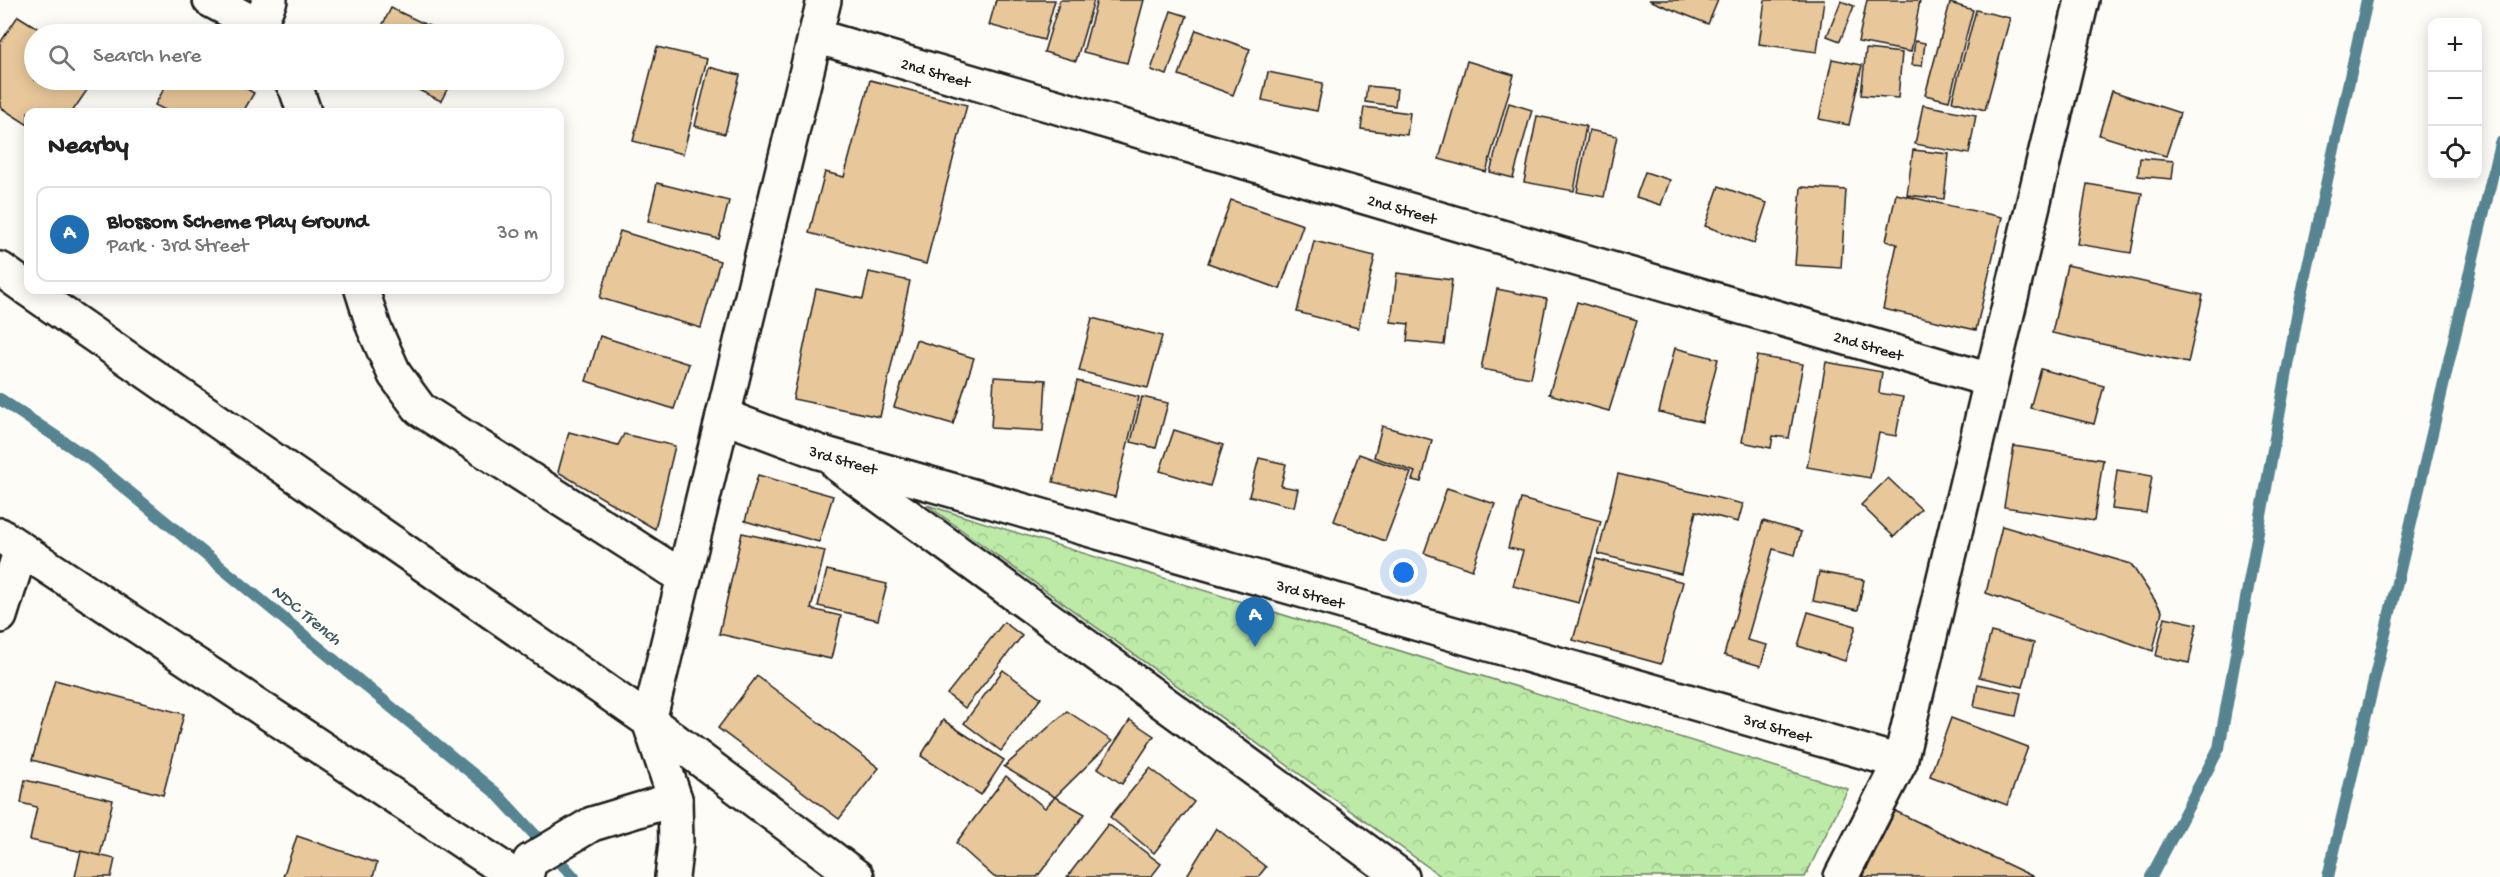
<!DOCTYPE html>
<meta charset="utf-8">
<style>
:root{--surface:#fff;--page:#f6f6f6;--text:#222;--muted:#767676;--line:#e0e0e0;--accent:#1f6fb2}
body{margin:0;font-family:"Gochi Hand",sans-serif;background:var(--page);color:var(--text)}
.controls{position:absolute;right:18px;top:18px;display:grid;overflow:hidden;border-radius:12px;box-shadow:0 3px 15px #0003}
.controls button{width:54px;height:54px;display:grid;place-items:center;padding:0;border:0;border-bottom:2px solid var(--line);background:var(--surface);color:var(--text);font:30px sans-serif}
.you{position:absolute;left:1404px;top:573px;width:21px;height:21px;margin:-15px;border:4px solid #fff;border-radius:50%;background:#1a73e8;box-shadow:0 0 0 9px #1a73e833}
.badge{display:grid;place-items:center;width:39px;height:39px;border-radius:50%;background:var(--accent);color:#fff;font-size:20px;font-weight:700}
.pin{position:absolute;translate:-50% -50px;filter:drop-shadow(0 2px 3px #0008)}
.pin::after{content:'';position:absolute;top:32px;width:21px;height:18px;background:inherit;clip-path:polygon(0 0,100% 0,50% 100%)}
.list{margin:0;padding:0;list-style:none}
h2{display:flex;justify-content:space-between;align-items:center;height:78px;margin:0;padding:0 24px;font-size:26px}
h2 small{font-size:20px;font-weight:400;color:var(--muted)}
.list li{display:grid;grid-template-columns:39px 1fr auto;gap:18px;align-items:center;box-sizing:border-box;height:96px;margin:0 12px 12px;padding:0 12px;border:2px solid var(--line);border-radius:12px}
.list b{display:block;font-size:22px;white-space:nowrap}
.list p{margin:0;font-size:20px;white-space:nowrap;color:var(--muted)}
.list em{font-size:20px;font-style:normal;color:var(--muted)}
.icon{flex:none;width:33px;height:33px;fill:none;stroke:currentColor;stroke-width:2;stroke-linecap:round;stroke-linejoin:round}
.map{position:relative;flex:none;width:2500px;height:877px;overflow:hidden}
.search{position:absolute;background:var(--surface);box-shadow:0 3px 15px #0003;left:24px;top:24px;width:540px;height:66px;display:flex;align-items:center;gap:15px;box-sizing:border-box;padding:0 21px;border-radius:33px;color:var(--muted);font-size:22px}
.panel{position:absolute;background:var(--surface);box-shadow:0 3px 15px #0003;left:24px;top:108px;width:540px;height:186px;border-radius:12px}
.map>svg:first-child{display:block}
</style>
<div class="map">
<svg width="2500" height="877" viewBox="0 0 2500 877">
<defs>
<pattern id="park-crowns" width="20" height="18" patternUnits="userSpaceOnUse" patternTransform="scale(1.5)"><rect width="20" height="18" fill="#bdeaa7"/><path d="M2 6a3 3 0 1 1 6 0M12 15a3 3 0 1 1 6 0" fill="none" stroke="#a2c88f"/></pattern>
</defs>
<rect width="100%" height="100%" fill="#fdfcf7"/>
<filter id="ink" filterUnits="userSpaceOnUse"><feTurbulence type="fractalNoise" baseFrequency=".0167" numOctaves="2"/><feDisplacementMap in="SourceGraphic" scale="12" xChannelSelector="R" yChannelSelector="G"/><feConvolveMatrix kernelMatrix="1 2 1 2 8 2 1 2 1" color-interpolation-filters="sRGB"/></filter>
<g filter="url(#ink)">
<!-- park -->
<path fill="url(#park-crowns)" stroke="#6c8362" stroke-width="1.5" d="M 927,505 L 1848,789 L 1805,877 L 1442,877 Z"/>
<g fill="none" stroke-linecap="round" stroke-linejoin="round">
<!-- stream -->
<g stroke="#578490" stroke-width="12">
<path d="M 0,399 L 88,458 L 496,793 L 574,877"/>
<path d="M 2151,877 L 2219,748 L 2298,311 L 2367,0"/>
<path d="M 2328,877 L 2500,143"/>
</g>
</g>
<!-- building -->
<g fill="#e8c79a" stroke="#1c1c1c" stroke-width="1.5">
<path d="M 996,0 L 1055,0 L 1044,40 L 989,25 Z"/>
<path d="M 1060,0 L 1094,0 L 1076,61 L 1044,52 Z"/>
<path d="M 1097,0 L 1144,0 L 1127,63 L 1083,52 Z"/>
<path d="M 1649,0 L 1718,0 L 1708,24 Z"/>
<path d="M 1765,0 L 1824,0 L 1817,52 L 1759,44 Z"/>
<path d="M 1867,0 L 1920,0 L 1911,52 L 1858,42 Z"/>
<path d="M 1841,1 L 1854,6 L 1840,41 L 1827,36 Z"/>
<path d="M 1950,3 L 1973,10 L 1949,101 L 1925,95 Z"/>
<path d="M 391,8 L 446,34 L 378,34 Z"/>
<path d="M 1976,10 L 2010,18 L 1985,110 L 1952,101 Z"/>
<path d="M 1171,11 L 1187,16 L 1167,75 L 1151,70 Z"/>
<path d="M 18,16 L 47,34 L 34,34 L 34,80 L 94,80 L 72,112 L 28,112 L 28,125 L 0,107 L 0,43 Z"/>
<path d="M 1196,30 L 1250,49 L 1233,95 L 1179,75 Z"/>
<path d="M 1915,41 L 1925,43 L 1922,66 L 1912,65 Z"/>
<path d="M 657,47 L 707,59 L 683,154 L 633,141 Z"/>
<path d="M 1866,49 L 1902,53 L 1898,98 L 1861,95 Z"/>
<path d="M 1832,59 L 1862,65 L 1849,125 L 1819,119 Z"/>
<path d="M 1467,61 L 1514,75 L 1486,172 L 1439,159 Z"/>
<path d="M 709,67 L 740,75 L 725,134 L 695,126 Z"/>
<path d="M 1268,72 L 1323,83 L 1317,111 L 1262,100 Z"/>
<path d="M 169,80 L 231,80 L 254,93 L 243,112 L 169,112 L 155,105 Z"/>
<path d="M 398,80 L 452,80 L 441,101 Z"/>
<path d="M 870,80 L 967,105 L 926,264 L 809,233 L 825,172 L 844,177 Z"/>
<path d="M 1367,86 L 1397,89 L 1395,106 L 1365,102 Z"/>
<path d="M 2112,91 L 2180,113 L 2166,156 L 2099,135 Z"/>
<path d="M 1509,103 L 1532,110 L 1513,178 L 1490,172 Z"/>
<path d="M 1923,105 L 1976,115 L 1969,154 L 1915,144 Z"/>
<path d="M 1364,107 L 1410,113 L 1407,135 L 1361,129 Z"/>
<path d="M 1537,116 L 1586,126 L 1574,191 L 1524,182 Z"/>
<path d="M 1589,130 L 1617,136 L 1604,197 L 1577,192 Z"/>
<path d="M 1913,150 L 1949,154 L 1944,199 L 1907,195 Z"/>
<path d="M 2140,158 L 2174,161 L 2172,179 L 2138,176 Z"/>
<path d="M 1645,172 L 1670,180 L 1661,205 L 1636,197 Z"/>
<path d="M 657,183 L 729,201 L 719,239 L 648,221 Z"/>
<path d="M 2087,184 L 2142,193 L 2131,253 L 2077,244 Z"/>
<path d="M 1719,186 L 1767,203 L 1754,243 L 1705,226 Z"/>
<path d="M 1801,187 L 1846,190 L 1841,268 L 1795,265 Z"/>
<path d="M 1896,194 L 2002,217 L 1976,330 L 1883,309 L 1897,244 L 1886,241 Z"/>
<path d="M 1231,200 L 1303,225 L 1280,289 L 1208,263 Z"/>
<path d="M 620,231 L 720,261 L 701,328 L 600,298 Z"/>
<path d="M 1314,241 L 1375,256 L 1358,328 L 1297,312 Z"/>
<path d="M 2067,265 L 2203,295 L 2188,363 L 2052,333 Z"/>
<path d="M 869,272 L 910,281 L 880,417 L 793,399 L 816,289 L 863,299 Z"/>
<path d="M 1397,273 L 1452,280 L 1444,345 L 1407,341 L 1409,324 L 1391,322 Z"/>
<path d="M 1497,289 L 1547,299 L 1531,378 L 1481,369 Z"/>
<path d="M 1577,302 L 1637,320 L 1609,411 L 1549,394 Z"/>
<path d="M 1092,318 L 1162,336 L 1148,388 L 1079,371 Z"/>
<path d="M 600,336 L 689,364 L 674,409 L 586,381 Z"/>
<path d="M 916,340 L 974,358 L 953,424 L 894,407 Z"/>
<path d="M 1675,348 L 1718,359 L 1702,422 L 1659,412 Z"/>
<path d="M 1757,356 L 1803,364 L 1789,438 L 1773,436 L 1771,448 L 1742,442 Z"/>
<path d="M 1826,362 L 1882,372 L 1879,393 L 1903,397 L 1896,436 L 1879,433 L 1870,478 L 1807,467 Z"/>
<path d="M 2041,369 L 2104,386 L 2094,424 L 2030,408 Z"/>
<path d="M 994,377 L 1046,380 L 1043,431 L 991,428 Z"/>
<path d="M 1077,381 L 1139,397 L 1115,497 L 1053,482 Z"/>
<path d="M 1142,397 L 1168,403 L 1156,448 L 1131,442 Z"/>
<path d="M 1382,426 L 1432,440 L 1421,482 L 1412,480 L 1415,472 L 1374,457 Z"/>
<path d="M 1174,430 L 1223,445 L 1210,486 L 1160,471 Z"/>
<path d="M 569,432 L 618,445 L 624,434 L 675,446 L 655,529 L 558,472 Z"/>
<path d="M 2014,446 L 2103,460 L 2094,521 L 2004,507 Z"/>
<path d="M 1359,454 L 1411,473 L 1385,541 L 1334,521 Z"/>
<path d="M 1259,458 L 1286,464 L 1281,486 L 1298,489 L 1294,507 L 1249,496 Z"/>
<path d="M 2117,470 L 2152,476 L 2146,513 L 2112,509 Z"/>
<path d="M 1618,474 L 1743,504 L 1738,522 L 1696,511 L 1681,574 L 1598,554 Z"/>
<path d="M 758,475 L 833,496 L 819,542 L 745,521 Z"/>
<path d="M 1888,478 L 1921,509 L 1894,537 L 1861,505 Z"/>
<path d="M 1447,488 L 1495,504 L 1472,570 L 1424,553 Z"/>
<path d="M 1521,499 L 1601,521 L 1579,603 L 1513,586 L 1523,551 L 1508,548 Z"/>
<path d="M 1763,521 L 1801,532 L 1795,555 L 1773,549 L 1747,640 L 1767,645 L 1761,666 L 1724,655 Z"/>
<path d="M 2002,526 L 2131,564 L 2162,611 L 2153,651 L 1986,593 Z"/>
<path d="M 742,533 L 825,551 L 811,609 L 841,616 L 831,659 L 719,634 Z"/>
<path d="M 1596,559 L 1683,582 L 1661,664 L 1573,640 Z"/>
<path d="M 827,570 L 887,584 L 878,620 L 818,606 Z"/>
<path d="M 1819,572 L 1864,580 L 1858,610 L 1813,601 Z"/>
<path d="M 1808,612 L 1856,626 L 1845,661 L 1798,646 Z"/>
<path d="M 2165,617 L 2197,624 L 2189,663 L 2156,656 Z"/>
<path d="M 1004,622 L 1022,636 L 965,708 L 947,694 Z"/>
<path d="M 1991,632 L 2034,643 L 2023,687 L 1979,677 Z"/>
<path d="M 1003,670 L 1041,698 L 1001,751 L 964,723 Z"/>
<path d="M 757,676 L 879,768 L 839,819 L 718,728 Z"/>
<path d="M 55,680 L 184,714 L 163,795 L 32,760 Z"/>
<path d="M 1978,684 L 2021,693 L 2016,716 L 1974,707 Z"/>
<path d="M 1067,711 L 1112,741 L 1055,797 L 1004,767 Z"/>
<path d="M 1951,718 L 2028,747 L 2007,805 L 1930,776 Z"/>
<path d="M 943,720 L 1004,760 L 981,795 L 921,756 Z"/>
<path d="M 1130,720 L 1154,736 L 1122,784 L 1098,768 Z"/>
<path d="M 1150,768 L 1194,802 L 1154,853 L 1110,817 Z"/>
<path d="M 1006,776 L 1045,808 L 1055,797 L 1085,814 L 1037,877 L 994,877 L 956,843 Z"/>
<path d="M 25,780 L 113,800 L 100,856 L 30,840 L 37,807 L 21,803 Z"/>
<path d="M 1895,811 L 2034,877 L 1863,877 Z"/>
<path d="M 1108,824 L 1161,864 L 1151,877 L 1067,877 Z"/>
<path d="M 1216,828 L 1266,867 L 1258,877 L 1186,877 Z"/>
<path d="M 297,836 L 377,863 L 373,877 L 283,877 Z"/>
<path d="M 81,851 L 115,859 L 111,877 L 75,877 Z"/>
</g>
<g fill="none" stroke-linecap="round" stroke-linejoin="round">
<defs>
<g id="street">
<path d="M 210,0 L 259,26 L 264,34"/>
<path d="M 259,26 L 270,0"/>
<path id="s1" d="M 815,36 L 1990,380"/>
<path d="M 291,80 L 297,91 L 304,112"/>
<path d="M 362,290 L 374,328 L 395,375 L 420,409 L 684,578"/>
<path id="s2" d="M 723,416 L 819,452 L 1900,762"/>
<path d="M 838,465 L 1402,877"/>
<path d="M 0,535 L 516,877"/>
<path d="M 0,616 L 21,549"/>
<path d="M 526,877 L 530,861 L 592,824 L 675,799"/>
<path d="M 672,877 L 676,844 L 675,799 L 649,721 L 824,0"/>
<path d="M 1841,877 L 1900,762 L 2082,0"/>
</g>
<g id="secondary">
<path d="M 0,269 L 28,289"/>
<path d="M 29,290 L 649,721 L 857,877"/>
</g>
</defs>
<!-- street casing -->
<use href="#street" stroke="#1c1c1c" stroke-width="38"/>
<!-- secondary casing -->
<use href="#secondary" stroke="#1c1c1c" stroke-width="38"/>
<!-- street -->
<use href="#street" stroke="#fdfcf7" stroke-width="33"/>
<!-- secondary -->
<use href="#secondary" stroke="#fdfcf7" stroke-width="33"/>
</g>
</g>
<g text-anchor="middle" stroke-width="4.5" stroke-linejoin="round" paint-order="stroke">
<!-- street labels -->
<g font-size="16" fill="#1c1c1c" stroke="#fdfcf7">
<text dy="6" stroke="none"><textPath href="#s1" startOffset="126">2nd Street</textPath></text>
<text dy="6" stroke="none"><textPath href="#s1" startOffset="612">2nd Street</textPath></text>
<text dy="6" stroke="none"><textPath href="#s1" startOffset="1098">2nd Street</textPath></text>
<text dy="6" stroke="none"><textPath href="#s2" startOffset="128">3rd Street</textPath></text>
<text dy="6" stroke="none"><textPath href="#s2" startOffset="614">3rd Street</textPath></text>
<text dy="6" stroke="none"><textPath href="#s2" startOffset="1100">3rd Street</textPath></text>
</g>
<!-- water labels -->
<g font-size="18" font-style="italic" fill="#3e5960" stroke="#fdfcf7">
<text transform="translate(307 614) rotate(39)" y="6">NDC Trench</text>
</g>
</g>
</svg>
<div class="controls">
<button>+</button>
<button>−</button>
<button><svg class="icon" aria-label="locate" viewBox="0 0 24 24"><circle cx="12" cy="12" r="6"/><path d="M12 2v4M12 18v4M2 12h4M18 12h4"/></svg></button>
</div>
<div class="you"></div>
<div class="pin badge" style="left:1255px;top:647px">A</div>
<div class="search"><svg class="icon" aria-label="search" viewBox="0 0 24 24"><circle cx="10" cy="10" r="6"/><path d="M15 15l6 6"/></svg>Search here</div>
<section class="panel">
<h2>Nearby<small></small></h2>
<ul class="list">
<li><span class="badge">A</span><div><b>Blossom Scheme Play Ground</b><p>Park · 3rd Street</p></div><em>30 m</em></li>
</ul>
</section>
</div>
